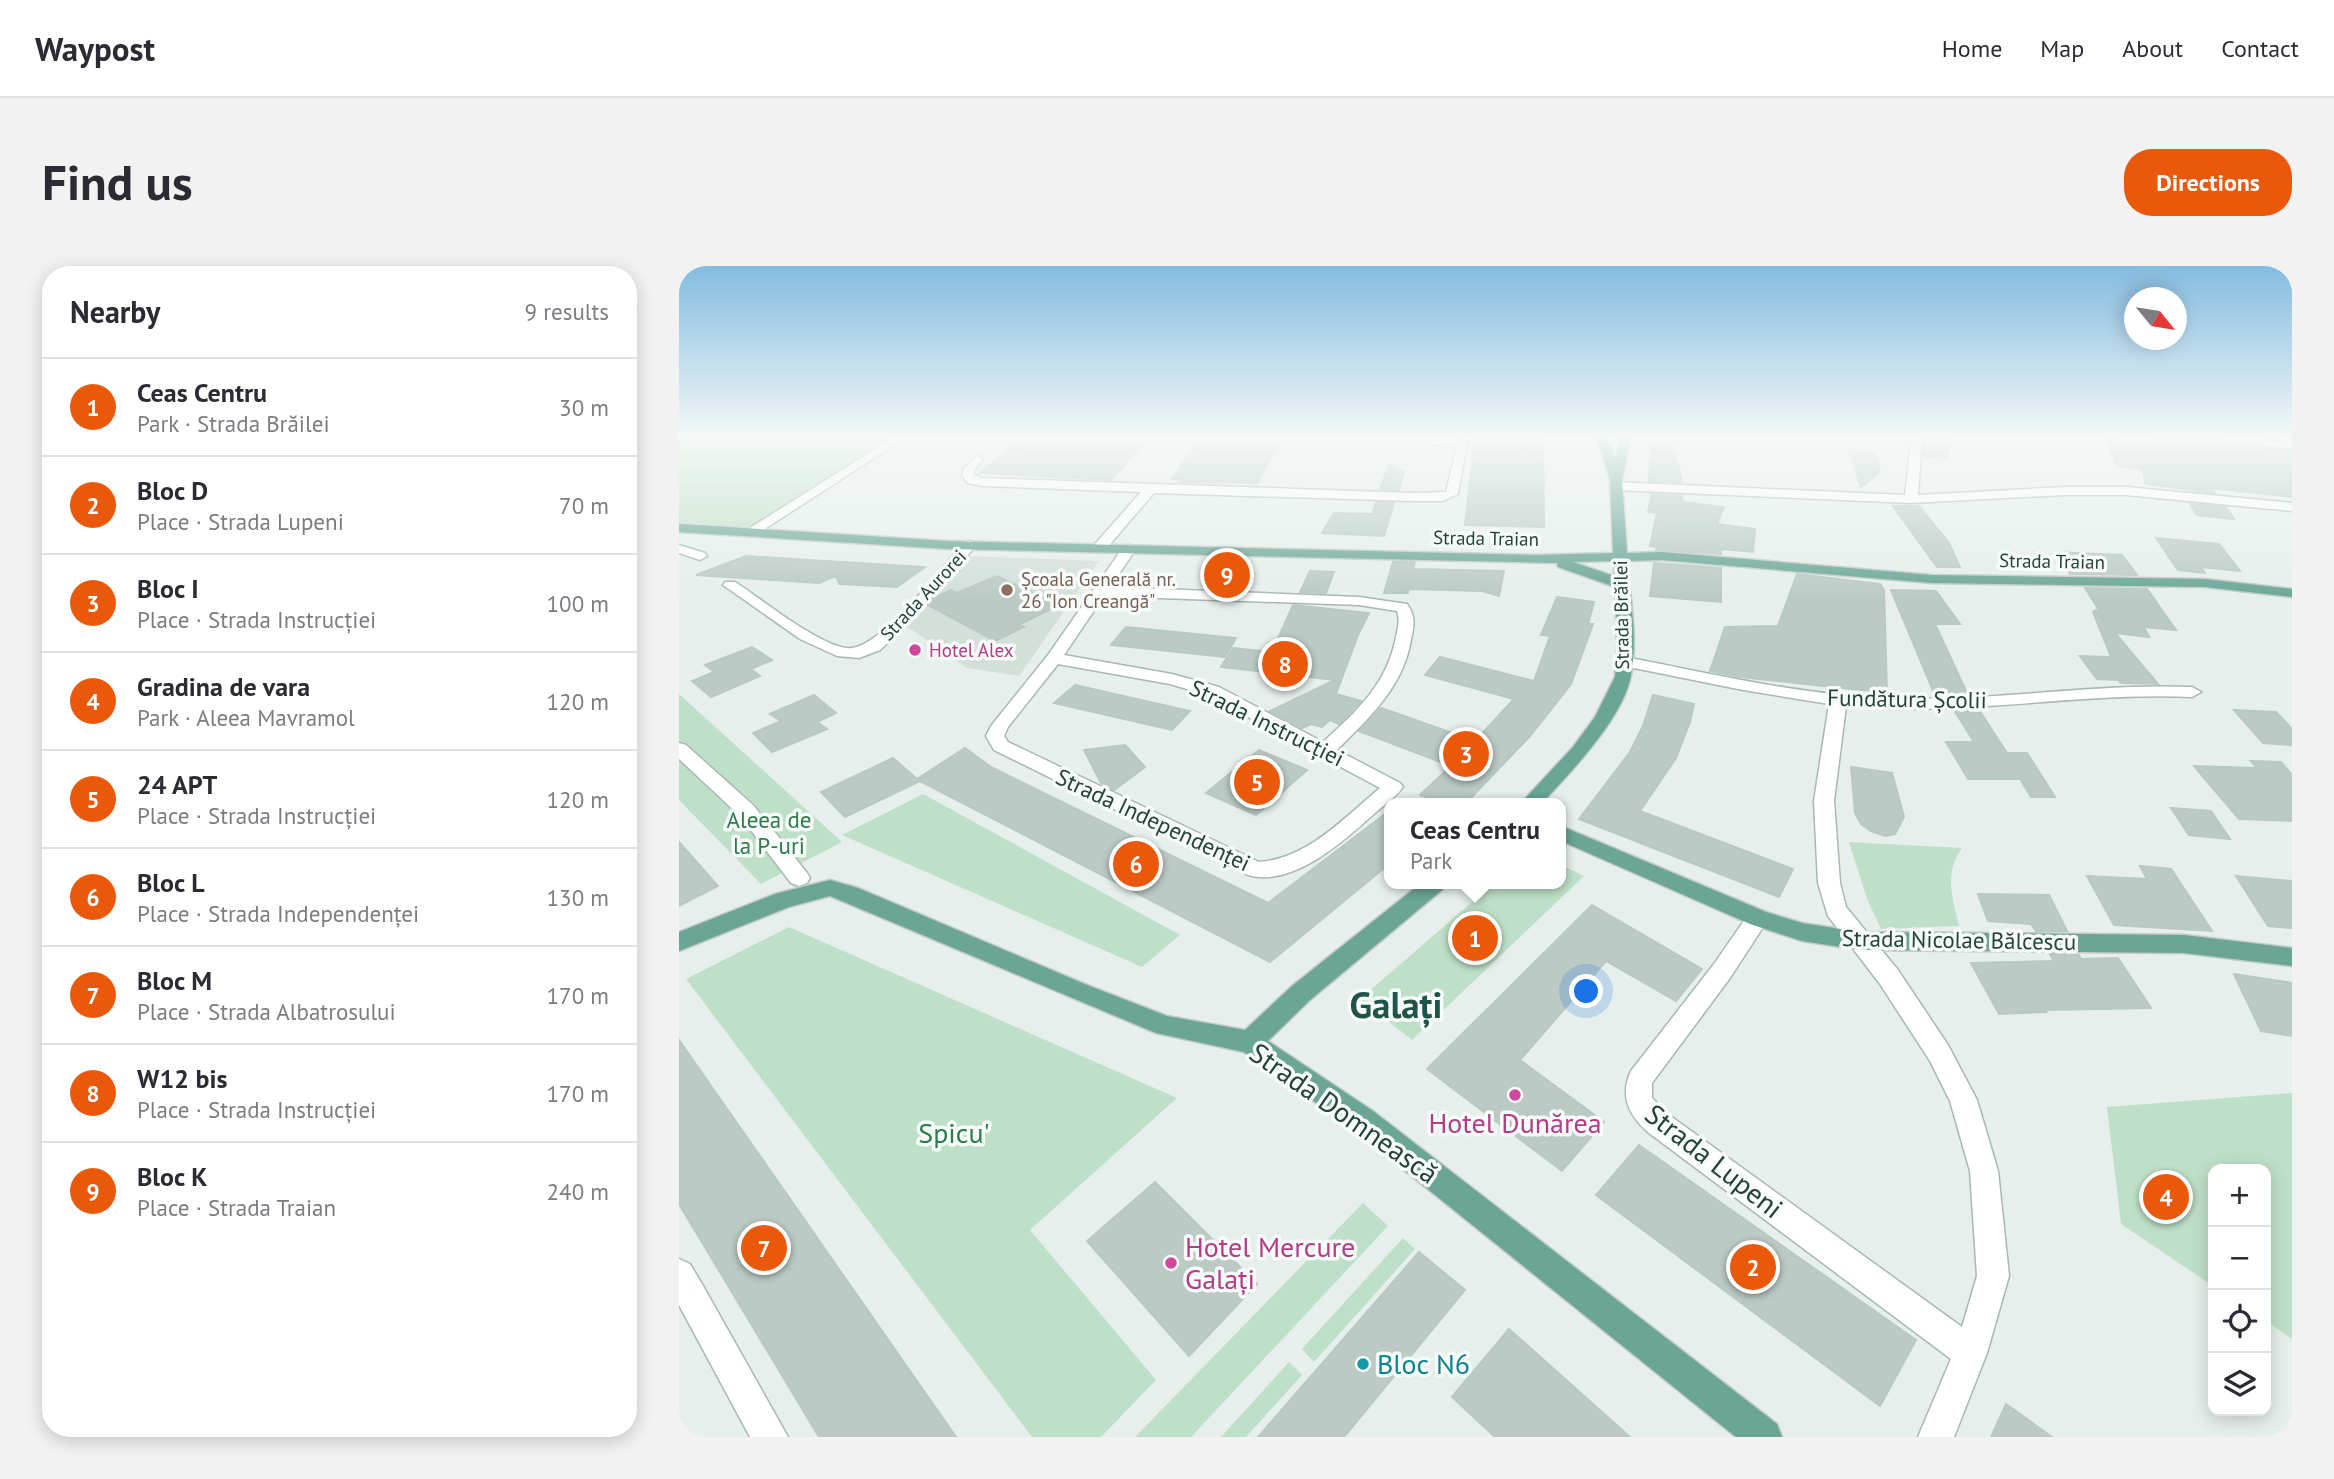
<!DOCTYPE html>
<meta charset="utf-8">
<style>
:root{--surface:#fff;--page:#f2f2f3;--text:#2b2b33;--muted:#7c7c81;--line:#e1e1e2;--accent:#ea580c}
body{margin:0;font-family:"PT Sans",sans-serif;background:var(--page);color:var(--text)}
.controls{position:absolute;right:21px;bottom:21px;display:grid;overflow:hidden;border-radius:14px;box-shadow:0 4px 18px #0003}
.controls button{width:63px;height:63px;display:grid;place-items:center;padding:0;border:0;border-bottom:2px solid var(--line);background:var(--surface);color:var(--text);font:35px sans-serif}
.compass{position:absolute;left:1445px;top:21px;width:63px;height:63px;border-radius:50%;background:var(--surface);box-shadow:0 4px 18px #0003;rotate:120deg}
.you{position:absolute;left:908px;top:726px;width:24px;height:24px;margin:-18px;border:5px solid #fff;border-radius:50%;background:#1a73e8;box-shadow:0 0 0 10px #1a73e833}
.badge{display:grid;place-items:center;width:46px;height:46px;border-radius:50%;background:var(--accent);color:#fff;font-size:23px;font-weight:700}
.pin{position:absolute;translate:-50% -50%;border:4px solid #fff;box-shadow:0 2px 7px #0006}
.popup{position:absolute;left:705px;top:532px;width:182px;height:91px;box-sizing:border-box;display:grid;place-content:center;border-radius:14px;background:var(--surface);filter:drop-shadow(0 2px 5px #0005);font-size:23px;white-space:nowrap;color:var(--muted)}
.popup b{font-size:26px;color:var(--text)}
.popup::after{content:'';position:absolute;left:50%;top:100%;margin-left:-14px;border:14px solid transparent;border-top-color:var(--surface)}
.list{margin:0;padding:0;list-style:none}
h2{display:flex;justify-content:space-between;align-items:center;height:91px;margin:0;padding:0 28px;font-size:30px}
h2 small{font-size:23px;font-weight:400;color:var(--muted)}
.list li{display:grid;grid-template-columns:46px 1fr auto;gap:21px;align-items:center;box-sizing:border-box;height:98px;padding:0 28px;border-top:2px solid var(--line)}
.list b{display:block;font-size:26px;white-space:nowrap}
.list p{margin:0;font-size:23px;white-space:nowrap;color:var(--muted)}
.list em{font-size:23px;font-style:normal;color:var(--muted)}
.icon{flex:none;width:38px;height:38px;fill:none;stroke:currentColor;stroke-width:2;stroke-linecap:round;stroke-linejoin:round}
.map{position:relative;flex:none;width:1613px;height:1171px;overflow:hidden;border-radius:28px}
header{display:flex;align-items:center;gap:42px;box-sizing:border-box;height:98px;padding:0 35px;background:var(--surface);border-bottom:2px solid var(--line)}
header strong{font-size:33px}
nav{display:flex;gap:38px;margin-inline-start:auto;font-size:24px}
.intro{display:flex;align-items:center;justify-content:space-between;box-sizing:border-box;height:168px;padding:0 42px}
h1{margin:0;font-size:49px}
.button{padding:18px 32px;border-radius:28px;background:var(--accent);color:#fff;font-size:24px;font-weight:700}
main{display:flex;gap:42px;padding:0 42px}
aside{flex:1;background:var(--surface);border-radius:28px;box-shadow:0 4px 18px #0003}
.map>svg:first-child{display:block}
</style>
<header>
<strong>Waypost</strong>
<nav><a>Home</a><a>Map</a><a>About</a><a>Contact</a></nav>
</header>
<div class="intro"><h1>Find us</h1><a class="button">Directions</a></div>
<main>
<aside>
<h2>Nearby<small>9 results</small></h2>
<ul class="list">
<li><span class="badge">1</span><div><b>Ceas Centru</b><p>Park · Strada Brăilei</p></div><em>30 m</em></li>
<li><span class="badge">2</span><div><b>Bloc D</b><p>Place · Strada Lupeni</p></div><em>70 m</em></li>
<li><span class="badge">3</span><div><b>Bloc I</b><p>Place · Strada Instrucției</p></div><em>100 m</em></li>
<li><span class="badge">4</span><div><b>Gradina de vara</b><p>Park · Aleea Mavramol</p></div><em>120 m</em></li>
<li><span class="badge">5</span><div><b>24 APT</b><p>Place · Strada Instrucției</p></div><em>120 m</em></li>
<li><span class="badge">6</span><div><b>Bloc L</b><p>Place · Strada Independenței</p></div><em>130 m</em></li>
<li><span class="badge">7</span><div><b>Bloc M</b><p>Place · Strada Albatrosului</p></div><em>170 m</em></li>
<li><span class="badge">8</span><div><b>W12 bis</b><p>Place · Strada Instrucției</p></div><em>170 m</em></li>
<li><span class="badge">9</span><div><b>Bloc K</b><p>Place · Strada Traian</p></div><em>240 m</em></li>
</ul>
</aside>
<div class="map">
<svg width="1613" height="1171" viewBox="0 0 1613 1171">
<rect width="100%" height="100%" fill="#e6efeb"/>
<!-- built -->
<path fill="#d4dfda" d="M 290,290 L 420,295 L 340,410 L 288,402 L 223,357 Z"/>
<!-- green -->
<g fill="#bfe0c8">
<path d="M 0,170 L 209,173 L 100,246 L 72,261 L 0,256 Z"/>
<path d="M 0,428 L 163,576 L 82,618 L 0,534 Z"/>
<path d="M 244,528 L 501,669 L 463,701 L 163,569 Z"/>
<path d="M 1170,576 L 1283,582 C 1265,607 1273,631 1280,660 L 1202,663 L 1188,633 Z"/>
<path d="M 882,599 L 905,610 L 733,774 L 681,733 L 814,618 L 882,618 Z"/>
<path d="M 110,661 L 498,832 L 351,964 L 477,1114 L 422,1171 L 353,1171 L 7,713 Z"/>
<path d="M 1613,827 L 1613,1073 L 1587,1055 L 1587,903 L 1534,903 L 1534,1020 L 1442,958 L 1428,841 Z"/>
<path d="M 684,937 L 709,960 L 512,1171 L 456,1171 Z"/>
<path d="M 724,972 L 736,983 L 635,1096 L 623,1083 Z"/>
<path d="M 610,1096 L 623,1109 L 567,1171 L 542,1171 Z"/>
</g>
<!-- building -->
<g fill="#bbcac4" stroke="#b8c9c2" stroke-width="2">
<path d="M 796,170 L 864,170 L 865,261 L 786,259 Z"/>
<path d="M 1245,170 L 1275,170 L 1268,193 L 1244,191 Z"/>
<path d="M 1473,170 L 1534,170 L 1541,176 L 1611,185 L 1613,231 L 1532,222 L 1536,227 L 1467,218 L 1463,203 L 1437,200 L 1428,173 L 1473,179 Z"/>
<path d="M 340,175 L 447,175 L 445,177 L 465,177 L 432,214 L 301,207 Z"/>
<path d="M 518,177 L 537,177 L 537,179 L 599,179 L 578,217 L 501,216 L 503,213 L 493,213 Z"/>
<path d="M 972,178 L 994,178 L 1003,216 L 970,215 Z"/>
<path d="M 1171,186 L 1197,188 L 1201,206 L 1182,221 Z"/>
<path d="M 710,200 L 725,205 L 720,224 L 701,223 Z"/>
<path d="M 973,228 L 1003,230 L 1003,236 L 1045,241 L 1038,258 L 1076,263 L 1074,286 L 1042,283 L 1042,288 L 977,284 L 978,281 L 971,280 L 978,247 L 969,246 Z"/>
<path d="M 697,236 L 715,237 L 705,270 L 643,267 L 655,247 L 693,248 Z"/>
<path d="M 1511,238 L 1547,241 L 1555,253 L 1518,249 Z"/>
<path d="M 1214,240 L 1240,240 L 1270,277 L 1281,301 L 1258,301 Z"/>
<path d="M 1477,272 L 1540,278 L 1561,305 L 1522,301 L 1526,307 L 1499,304 Z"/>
<path d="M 1376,286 L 1443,289 L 1458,309 L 1391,308 Z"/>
<path d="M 67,290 L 130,294 L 246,301 L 218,321 L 160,318 L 157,310 L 140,317 L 17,309 Z"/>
<path d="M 714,296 L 736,296 L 734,303 L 825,305 L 820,330 L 803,325 L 730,323 L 729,327 L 705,327 Z"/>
<path d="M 975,297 L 1042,302 L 1042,336 L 971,330 Z"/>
<path d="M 631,305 L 655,306 L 647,327 L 621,326 Z"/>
<path d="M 1118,308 L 1201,318 L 1205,324 L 1208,427 L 1062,411 L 1031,405 L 1046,361 L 1099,360 Z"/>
<path d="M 318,310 L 380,339 L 339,359 L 345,361 L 316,375 L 249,339 L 256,331 L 272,324 L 278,327 Z"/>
<path d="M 1406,322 L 1468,323 L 1497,364 L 1465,361 L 1470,371 L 1436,367 L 1479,418 L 1442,417 L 1439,414 L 1418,413 L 1401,390 L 1432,391 L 1414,346 L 1417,344 L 1430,360 Z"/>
<path d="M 1212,324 L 1257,325 L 1281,358 L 1256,358 L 1289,429 L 1266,429 L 1255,427 Z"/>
<path d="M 878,331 L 915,336 L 909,358 L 914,358 L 892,418 L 852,469 L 787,537 L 761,537 L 741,529 L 772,500 L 680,465 L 702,442 L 796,475 L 835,433 L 746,409 L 761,391 L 855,415 L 871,370 L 862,369 Z"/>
<path d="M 614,339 L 690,347 L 679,369 L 657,428 L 682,435 L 660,458 L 651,454 L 643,461 L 632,458 L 623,462 L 591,445 L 656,414 L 542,401 L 554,382 L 593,386 Z"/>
<path d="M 447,361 L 557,372 L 546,391 L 432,379 Z"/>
<path d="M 73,381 L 93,394 L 72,403 L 81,410 L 32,431 L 13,415 L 35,406 L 26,399 Z"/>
<path d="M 396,419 L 511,445 L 493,464 L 375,437 Z"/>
<path d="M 135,429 L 157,447 L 138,456 L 148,463 L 93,486 L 74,467 L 102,455 L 91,448 Z"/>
<path d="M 974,429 L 1015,438 L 1011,456 L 997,492 L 961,545 L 1114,603 L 1100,631 L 900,553 L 951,486 L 964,460 Z"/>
<path d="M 1275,444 L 1300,444 L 1328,487 L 1348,487 L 1376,531 L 1352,531 L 1341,513 L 1289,513 L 1267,476 L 1295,476 Z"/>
<path d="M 1555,444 L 1597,446 L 1613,463 L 1613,479 L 1584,477 Z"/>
<path d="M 446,479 L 466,501 L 435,524 L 422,517 L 405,484 Z"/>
<path d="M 286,482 L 312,501 L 589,637 L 710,545 L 710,598 L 591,696 L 239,514 L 241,515 L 166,551 L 142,526 L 214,492 L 238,513 Z"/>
<path d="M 580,484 L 628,504 L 577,549 L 527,527 Z"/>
<path d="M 1572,495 L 1602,496 L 1613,509 L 1613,555 L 1560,553 L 1515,500 L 1578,502 Z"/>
<path d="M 1172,501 L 1213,507 L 1225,551 L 1216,568 L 1206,570 L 1192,565 L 1182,558 L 1176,547 Z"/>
<path d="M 1492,542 L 1532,545 L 1551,573 L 1510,569 Z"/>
<path d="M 0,576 L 39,620 L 0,640 Z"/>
<path d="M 1461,600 L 1492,603 L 1533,665 L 1435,659 L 1408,610 L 1468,613 Z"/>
<path d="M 1557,610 L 1613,615 L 1613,662 L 1589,660 Z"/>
<path d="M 1299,628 L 1370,629 L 1388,665 L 1357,665 L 1352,658 L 1309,655 Z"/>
<path d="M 913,639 L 1023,703 L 997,735 L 927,695 L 841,794 L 925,856 L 883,905 L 748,803 Z"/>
<path d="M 1371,688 L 1400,689 L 1402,693 L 1439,692 L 1472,742 L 1365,744 L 1367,746 L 1320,748 L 1292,697 L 1375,695 Z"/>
<path d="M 1555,708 L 1613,717 L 1613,770 L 1582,765 Z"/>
<path d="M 0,774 L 81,890 L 277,1171 L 140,1171 L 0,938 Z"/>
<path d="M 960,879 L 1237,1074 L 1201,1140 L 917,929 Z"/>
<path d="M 476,916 L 578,1018 L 510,1090 L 408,975 Z"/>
<path d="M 740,986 L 786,1024 L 665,1171 L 579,1171 Z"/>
<path d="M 830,1063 L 951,1171 L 816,1171 L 773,1131 Z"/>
<path d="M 1327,1138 L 1373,1171 L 1312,1171 Z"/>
</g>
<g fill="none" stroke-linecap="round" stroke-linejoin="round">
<defs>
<g id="minor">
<path d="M 217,170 L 229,170 L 75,270 L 65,270 L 63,267 Z"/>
<path d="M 686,170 C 719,170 756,166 788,176 L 779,228 L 764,235 L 734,235 L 475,227 L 426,284 L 416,284 L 416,278 L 462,226 L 303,220 L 289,217 L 283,210 L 285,202 L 298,190 L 304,193 L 295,204 L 295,209 L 303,212 L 734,227 L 767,226 L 778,180 L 691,173 Z"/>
<path d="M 1233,170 L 1243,170 L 1239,229 L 1386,221 L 1447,221 L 1613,237 L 1613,245 L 1447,229 L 1386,229 L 1232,237 L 937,224 L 931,220 L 937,216 L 1226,229 Z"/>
<path d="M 1536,170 L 1563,170 L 1613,177 L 1613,183 L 1541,173 Z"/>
<path d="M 290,275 L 295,276 L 295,282 L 231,356 L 201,384 L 180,392 L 158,390 L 121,373 L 44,319 L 46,316 L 56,316 C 84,334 136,377 167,382 C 198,388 265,299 285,276 Z"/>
<path d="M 0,279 L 26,287 L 28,290 L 21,294 L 0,287 Z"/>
<path d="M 450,279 L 457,283 L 431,321 L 680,331 L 728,338 C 737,350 735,360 732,374 C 724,421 691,451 658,484 L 721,517 L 724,521 C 717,531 705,539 696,547 C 666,574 614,622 569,609 L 315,484 L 307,470 L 312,460 L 369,389 L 445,280 ZM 425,330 L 680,339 L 718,345 C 721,354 719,362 717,371 C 708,418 678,445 644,476 L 540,421 L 493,408 L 385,389 ZM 379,398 L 491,418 L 528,429 L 701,522 C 665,552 628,593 580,596 L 329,476 L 325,470 L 329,461 Z"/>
<path d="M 946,391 C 1035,408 1124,430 1215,432 C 1314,436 1413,417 1513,421 L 1522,426 L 1513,431 C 1397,426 1283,451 1167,440 L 1155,535 L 1161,617 L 1167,641 L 1219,704 L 1269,779 L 1298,834 L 1319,905 L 1330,1010 L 1308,1087 L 1275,1171 L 1239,1171 L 1272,1093 L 970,867 C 950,850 940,830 952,805 L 1035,698 L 1071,646 L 1079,644 L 1087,646 L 1090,652 L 1051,712 L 973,817 L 973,832 L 990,849 L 1283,1061 L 1298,1010 L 1291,905 L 1271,835 L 1251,795 L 1201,718 L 1149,650 L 1139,617 L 1135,535 L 1150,438 L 1064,424 L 940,399 L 938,396 L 940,393 Z"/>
<path d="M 0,477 L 7,479 L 75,540 L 128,607 L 131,612 L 128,617 L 120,620 L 112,617 L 61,550 L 0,493 Z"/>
<path d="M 0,993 L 11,998 L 23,1018 L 109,1171 L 71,1171 L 0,1039 Z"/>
</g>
<g id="major">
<path d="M 918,170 L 928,170 L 936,193 L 942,170 L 952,170 L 943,214 L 948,287 L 983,286 L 1253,309 L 1526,313 L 1613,323 L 1613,331 L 1526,321 L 1253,317 L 983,294 L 948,295 C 951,332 959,373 952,409 C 945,451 892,506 863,537 L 842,537 L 894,481 L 916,451 L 936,411 L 938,378 L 936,321 L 879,301 L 878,297 L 269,283 L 0,266 L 0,258 L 269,275 L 855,289 L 934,287 L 931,214 ZM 935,295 L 935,310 L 894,296 Z"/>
<path d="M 882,560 L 1087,646 L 1123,657 L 1181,666 L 1505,669 L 1613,682 L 1613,700 L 1505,687 L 1181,684 L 1123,675 L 1071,658 L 882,575 Z"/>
<path d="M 151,614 L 179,622 L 408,719 L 488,750 L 566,764 L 613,720 L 741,618 L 766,618 L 763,624 L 631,734 L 589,775 L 694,845 L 1098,1158 L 1103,1171 L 1057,1171 L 674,863 L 565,786 L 477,767 L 151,630 L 110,641 L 0,685 L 0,666 L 96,628 Z"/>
</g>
</defs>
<!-- minor casing -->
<use href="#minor" stroke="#a8b8b2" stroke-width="3"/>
<!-- major casing -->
<use href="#major" stroke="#c2cac8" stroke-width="3"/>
<!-- minor -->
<use href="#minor" fill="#fff" fill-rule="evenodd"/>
<!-- major -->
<use href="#major" fill="#6aa596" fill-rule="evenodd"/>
</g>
<!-- sky -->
<linearGradient id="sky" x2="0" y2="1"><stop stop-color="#84bce0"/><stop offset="0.51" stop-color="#f4f8f6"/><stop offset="1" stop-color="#f4f8f6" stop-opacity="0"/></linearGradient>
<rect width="1613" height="334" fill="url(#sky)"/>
<!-- markers -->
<circle fill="#8d6e63" stroke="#f7fbf9" stroke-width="2.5" cx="328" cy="324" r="7"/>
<g fill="#d1479c" stroke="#f7fbf9" stroke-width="2.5">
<circle cx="236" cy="384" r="7"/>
<circle cx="836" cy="829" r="7"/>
<circle cx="492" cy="997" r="7"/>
</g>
<circle fill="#0f9aa8" stroke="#f7fbf9" stroke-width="2.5" cx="684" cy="1098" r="7"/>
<g text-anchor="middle" stroke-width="7" stroke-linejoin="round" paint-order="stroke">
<!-- far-street labels -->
<g font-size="19" fill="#24423a" stroke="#f7fbf9">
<text transform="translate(807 272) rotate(1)" y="7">Strada Traian</text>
<text transform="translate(1373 295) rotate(1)" y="7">Strada Traian</text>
<text transform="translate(244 329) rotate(-47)" y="7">Strada Aurorei</text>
<text transform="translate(942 349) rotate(-91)" y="7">Strada Brăilei</text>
</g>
<!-- far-education labels -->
<g font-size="19" fill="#785e54" stroke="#f7fbf9" text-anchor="start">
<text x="342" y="320">Școala Generală nr.<tspan x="342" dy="22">26 "Ion Creangă"</tspan></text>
</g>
<!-- far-hotel labels -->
<g font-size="19" fill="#b23c85" stroke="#f7fbf9" text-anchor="start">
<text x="250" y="391">Hotel Alex</text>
</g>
<!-- street labels -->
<g font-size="23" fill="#24423a" stroke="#f7fbf9">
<text transform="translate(1228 433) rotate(1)" y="8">Fundătura Școlii</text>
<text transform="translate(588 457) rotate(26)" y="8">Strada Instrucției</text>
<text transform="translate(474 554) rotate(25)" y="8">Strada Independenței</text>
<text transform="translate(1280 674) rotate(1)" y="8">Strada Nicolae Bălcescu</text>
</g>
<!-- park labels -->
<g font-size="23" fill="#2d7a4b" stroke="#f7fbf9">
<text x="90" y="562">Aleea de<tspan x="90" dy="26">la P-uri</tspan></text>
</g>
<!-- near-street labels -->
<g font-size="28" fill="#24423a" stroke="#f7fbf9">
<text transform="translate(665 847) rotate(35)" y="10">Strada Domnească</text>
<text transform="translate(1035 895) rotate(38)" y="10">Strada Lupeni</text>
</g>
<!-- near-hotel labels -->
<g font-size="28" fill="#b23c85" stroke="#f7fbf9">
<text x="836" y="867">Hotel Dunărea</text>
<text x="506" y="991" text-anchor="start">Hotel Mercure<tspan x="506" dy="32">Galați</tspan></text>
</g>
<!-- near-park labels -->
<g font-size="28" fill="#2d7a4b" stroke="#f7fbf9">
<text x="275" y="877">Spicu'</text>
</g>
<!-- near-culture labels -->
<g font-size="28" fill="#0d838f" stroke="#f7fbf9" text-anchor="start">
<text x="698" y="1108">Bloc N6</text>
</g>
<!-- town labels -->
<g font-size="37" font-weight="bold" fill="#1f5548" stroke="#f7fbf9">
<text x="717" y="752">Galați</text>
</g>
</g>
</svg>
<div class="controls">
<button>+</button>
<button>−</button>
<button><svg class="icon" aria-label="locate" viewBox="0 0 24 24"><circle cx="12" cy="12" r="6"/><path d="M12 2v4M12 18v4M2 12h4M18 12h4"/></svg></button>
<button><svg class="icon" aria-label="layers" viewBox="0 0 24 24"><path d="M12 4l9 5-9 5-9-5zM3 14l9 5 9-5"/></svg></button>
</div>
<svg class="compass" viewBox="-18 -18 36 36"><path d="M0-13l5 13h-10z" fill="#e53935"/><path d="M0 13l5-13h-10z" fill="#7c7c81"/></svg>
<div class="you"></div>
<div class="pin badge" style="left:796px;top:672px">1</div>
<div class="popup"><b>Ceas Centru</b>Park</div>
<div class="pin badge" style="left:1074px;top:1001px">2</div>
<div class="pin badge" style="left:787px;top:488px">3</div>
<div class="pin badge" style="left:1487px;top:931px">4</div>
<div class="pin badge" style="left:578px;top:516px">5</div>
<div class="pin badge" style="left:457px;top:598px">6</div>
<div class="pin badge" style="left:85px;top:982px">7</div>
<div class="pin badge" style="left:606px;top:398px">8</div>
<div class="pin badge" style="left:548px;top:309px">9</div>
</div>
</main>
